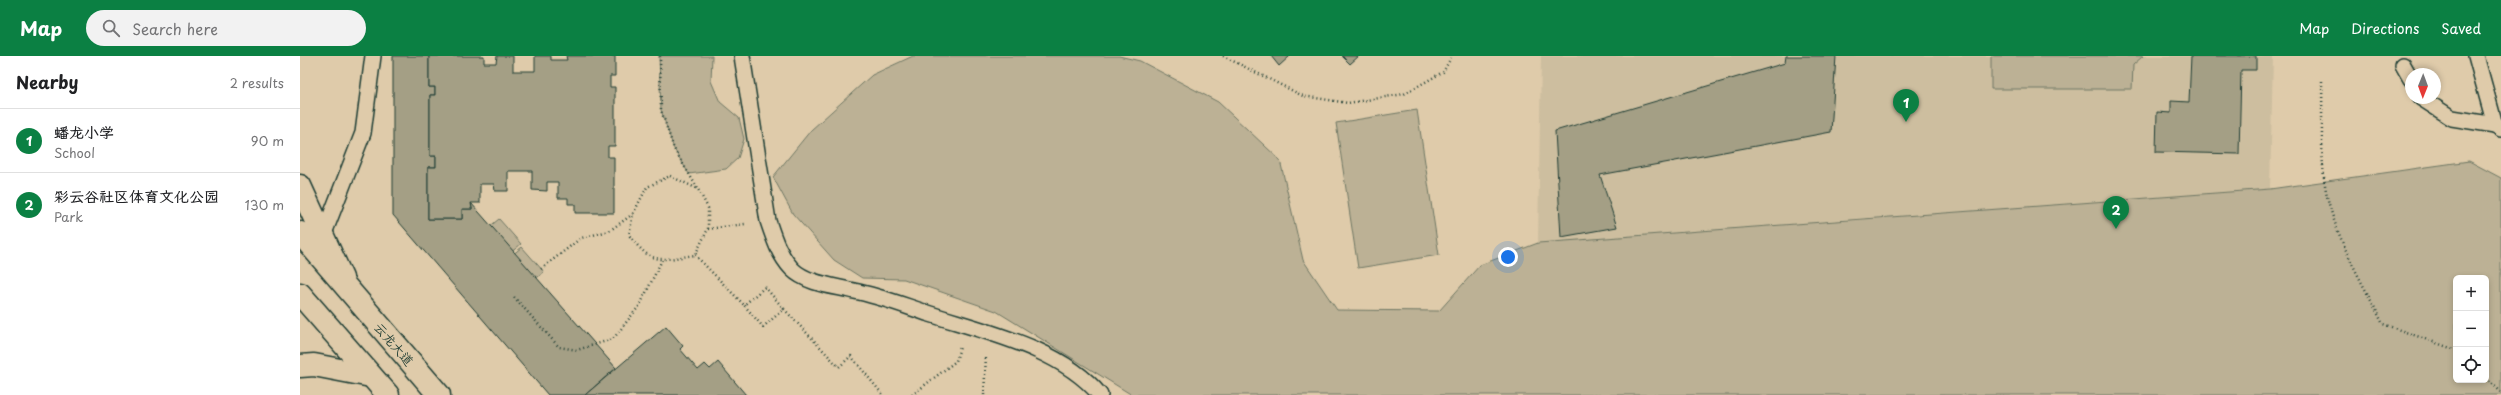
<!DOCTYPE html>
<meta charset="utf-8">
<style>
:root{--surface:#fff;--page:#f2f2f2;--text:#202124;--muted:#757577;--line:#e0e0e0;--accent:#0b8043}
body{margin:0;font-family:"Playpen Sans","LXGW WenKai TC",sans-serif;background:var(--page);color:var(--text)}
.controls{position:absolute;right:12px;bottom:12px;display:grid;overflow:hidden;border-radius:6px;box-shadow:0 2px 6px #0003}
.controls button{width:36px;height:36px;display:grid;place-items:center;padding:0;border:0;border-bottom:1px solid var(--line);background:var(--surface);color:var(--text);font:20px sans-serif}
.compass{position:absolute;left:2105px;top:12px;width:36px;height:36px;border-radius:50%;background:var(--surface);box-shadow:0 2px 6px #0003;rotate:181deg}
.you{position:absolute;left:1208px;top:201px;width:14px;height:14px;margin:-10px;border:3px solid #fff;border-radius:50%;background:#1a73e8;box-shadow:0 0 0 6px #1a73e833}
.badge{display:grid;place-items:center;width:26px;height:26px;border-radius:50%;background:var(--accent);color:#fff;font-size:13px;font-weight:700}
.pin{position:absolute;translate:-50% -33px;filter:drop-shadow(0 1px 2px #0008)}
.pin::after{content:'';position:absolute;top:21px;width:14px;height:12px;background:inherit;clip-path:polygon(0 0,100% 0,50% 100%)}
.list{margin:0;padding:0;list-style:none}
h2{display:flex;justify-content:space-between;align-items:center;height:52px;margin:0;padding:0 16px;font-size:17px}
h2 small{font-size:13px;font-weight:400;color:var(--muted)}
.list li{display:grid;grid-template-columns:26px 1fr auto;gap:12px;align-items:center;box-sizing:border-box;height:64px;padding:0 16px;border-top:1px solid var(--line)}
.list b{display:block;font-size:15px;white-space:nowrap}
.list p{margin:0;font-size:13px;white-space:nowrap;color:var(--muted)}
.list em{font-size:13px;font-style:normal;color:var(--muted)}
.icon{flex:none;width:22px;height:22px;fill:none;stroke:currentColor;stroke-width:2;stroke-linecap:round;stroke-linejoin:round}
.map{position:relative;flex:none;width:2201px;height:339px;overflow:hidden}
header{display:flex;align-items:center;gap:24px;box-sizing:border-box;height:56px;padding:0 20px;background:var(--accent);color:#fff}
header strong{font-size:19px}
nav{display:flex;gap:22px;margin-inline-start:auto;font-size:14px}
.search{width:280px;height:36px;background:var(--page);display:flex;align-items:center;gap:10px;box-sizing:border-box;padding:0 14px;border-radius:22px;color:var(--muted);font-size:15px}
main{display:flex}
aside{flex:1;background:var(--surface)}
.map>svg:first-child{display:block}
</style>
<header>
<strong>Map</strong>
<div class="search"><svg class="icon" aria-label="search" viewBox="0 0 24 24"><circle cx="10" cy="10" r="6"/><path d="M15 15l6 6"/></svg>Search here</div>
<nav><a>Map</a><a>Directions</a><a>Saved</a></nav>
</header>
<main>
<aside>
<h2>Nearby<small>2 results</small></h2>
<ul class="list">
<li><span class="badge">1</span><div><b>蟠龙小学</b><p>School</p></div><em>90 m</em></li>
<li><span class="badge">2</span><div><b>彩云谷社区体育文化公园</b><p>Park</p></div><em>130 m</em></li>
</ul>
</aside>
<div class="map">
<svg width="2201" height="339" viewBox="0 0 2201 339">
<rect width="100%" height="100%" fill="#dfcbaa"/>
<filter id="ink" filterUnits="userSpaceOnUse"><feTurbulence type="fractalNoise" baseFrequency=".025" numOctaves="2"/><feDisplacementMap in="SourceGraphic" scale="8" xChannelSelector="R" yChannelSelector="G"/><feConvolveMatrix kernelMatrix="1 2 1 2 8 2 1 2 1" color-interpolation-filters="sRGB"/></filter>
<g filter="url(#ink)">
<!-- built -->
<path fill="#cdbe9f" d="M 1241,0 L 1973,0 L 1970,133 L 1238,187 Z"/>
<!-- green -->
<g fill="#bcb195" stroke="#6e7764" fill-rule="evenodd">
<path d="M 359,0 L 412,0 L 411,25 L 420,46 L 439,62 L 444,83 L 438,102 L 426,113 L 389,118 L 374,93 L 361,54 Z"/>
<path d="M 613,0 L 819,0 L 840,5 L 918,46 L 980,104 L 1003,204 L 1037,254 L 1139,255 L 1180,209 L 1238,187 L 1970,133 L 2169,105 L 2201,122 L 2201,339 L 832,339 L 696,255 L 604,223 L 562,222 L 534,204 L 493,158 L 473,121 L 511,74 L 572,19 ZM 2156,222 L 2186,222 L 2186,324 L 2156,324 Z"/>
<path d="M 1691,0 L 1843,0 L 1833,9 L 1832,33 L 1691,33 Z"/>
<path d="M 1117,54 L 1139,199 L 1058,212 L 1036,67 Z"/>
<path d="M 199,163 L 221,188 L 178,224 L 156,198 Z"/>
<path d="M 222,191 L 244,216 L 214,241 L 179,226 Z"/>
</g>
<!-- building -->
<g fill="#a49f85" stroke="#1f3d34">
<path d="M 93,0 L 129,0 L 129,31 L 135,31 L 135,39 L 130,39 L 130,100 L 136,100 L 136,111 L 128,111 L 128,163 L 162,163 L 162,153 L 172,153 L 171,147 L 316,312 L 285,339 L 248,339 L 93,159 Z"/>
<path d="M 129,0 L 184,0 L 184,7 L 196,7 L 197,0 L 213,0 L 213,15 L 235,15 L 235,0 L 251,0 L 251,4 L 267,4 L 266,0 L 315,0 L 315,20 L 310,20 L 310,31 L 315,31 L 315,90 L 308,90 L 308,101 L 314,101 L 314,157 L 275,157 L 275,148 L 268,148 L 268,142 L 258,142 L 258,126 L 247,126 L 247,135 L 232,134 L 232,115 L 208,115 L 208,135 L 195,135 L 194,128 L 180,128 L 180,147 L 171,147 L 172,153 L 162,153 L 162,163 L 128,163 L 128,111 L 136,111 L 136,100 L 130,100 L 130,39 L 135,39 L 135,31 L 129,31 Z"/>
<path d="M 971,0 L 990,0 L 979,10 Z"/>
<path d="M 1042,0 L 1059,0 L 1050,8 Z"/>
<path d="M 1486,0 L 1536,0 L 1531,76 L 1300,119 L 1317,171 L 1261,181 L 1255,75 L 1485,7 Z"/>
<path d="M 1891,0 L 1956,0 L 1956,14 L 1941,14 L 1939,98 L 1856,96 L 1857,56 L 1871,57 L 1871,45 L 1889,46 Z"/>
<path d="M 366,270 L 383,290 L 380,293 L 398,314 L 405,308 L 410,313 L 418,306 L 446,339 L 285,339 Z"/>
</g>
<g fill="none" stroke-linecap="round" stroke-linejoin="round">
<defs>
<g id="service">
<path d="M 442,0 L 468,165 C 474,183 479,199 492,213 C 507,228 535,230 554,235 C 580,240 605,250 630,258 C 686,276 761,292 800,339"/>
<path d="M 2176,0 L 2195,69 L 2201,73"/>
<path d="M 2103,9 L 2111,23"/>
<path d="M 2121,42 L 2152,62 L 2195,69"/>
<path d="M 23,180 L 63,77 L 73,0"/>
</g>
<g id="tertiary">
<path d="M 0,130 L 42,222"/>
<path d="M 0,310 L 14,309 L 71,320"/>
</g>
<g id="secondary">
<path d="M 0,177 L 139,339"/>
<path d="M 0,238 L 88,339"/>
</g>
</defs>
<!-- service casing -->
<use href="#service" stroke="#1f3d34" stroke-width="18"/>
<!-- tertiary casing -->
<use href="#tertiary" stroke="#1f3d34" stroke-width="25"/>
<!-- secondary casing -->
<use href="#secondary" stroke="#1f3d34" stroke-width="25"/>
<!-- path -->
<g stroke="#1f3d34" stroke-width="2.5" stroke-dasharray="1 3" stroke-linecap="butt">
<path d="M 360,0 L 361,54 L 374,93 L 398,133"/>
<path d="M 923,0 L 1003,40 L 1048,47 L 1104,38 L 1143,16 L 1152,0"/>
<path d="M 2022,25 C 2023,61 2019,109 2028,144 C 2039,188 2063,228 2083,268 L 2156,294"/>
<path d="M 370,120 L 398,133 L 408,152 L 408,173 L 395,199 C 360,204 352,210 329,179 L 333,158 L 347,131 Z"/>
<path d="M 408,173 L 445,168"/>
<path d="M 395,199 L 444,249"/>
<path d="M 241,213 L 281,182 L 309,175 L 333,158"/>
<path d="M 465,231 L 484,253 L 463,271 L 444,249 Z"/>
<path d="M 214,241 L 259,291 L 277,294 L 313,283 L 340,249 L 362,204"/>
<path d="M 484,253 L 539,311 L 551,300 L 583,339"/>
<path d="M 2186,322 L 2201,336"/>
<path d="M 612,339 L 656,305 L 660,291"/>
<path d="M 684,339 L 686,300"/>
</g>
<!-- service -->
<use href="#service" stroke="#dfcbaa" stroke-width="15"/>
<!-- tertiary -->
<use href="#tertiary" stroke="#dfcbaa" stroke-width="22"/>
<!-- secondary -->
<use href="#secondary" stroke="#dfcbaa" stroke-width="22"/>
</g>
</g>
<g text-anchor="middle" stroke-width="4" stroke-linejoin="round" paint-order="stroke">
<!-- street labels -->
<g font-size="13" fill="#1f3d34" stroke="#dfcbaa">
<text transform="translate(94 288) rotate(49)" y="5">云龙大道</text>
</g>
</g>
</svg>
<div class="controls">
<button>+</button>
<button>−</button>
<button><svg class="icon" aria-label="locate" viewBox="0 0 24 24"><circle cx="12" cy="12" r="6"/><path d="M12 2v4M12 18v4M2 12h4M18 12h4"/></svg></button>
</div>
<svg class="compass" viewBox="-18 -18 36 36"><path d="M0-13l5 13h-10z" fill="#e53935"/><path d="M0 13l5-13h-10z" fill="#757577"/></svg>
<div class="you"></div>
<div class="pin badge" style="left:1606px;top:66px">1</div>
<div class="pin badge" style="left:1816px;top:173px">2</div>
</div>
</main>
